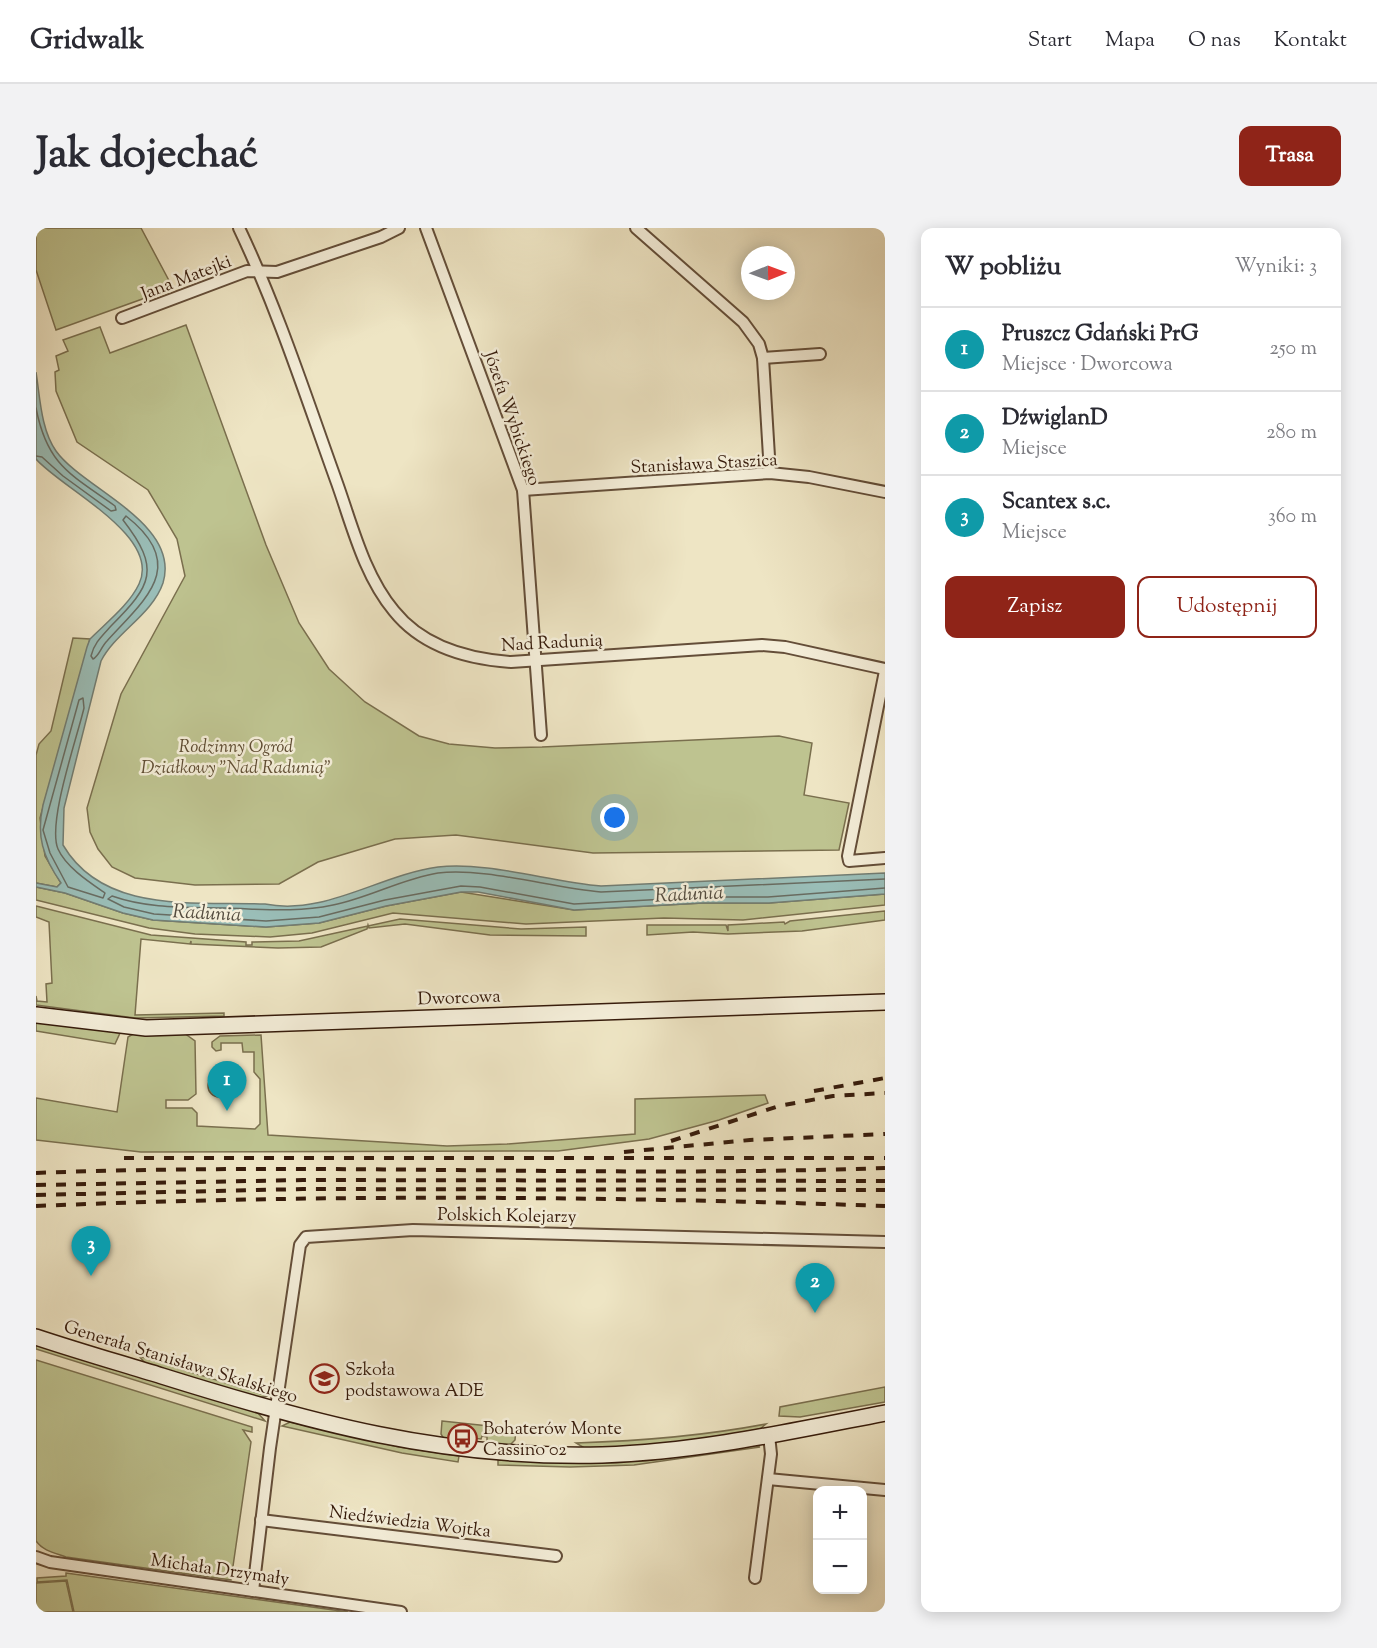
<!DOCTYPE html>
<html lang="pl">
<meta charset="utf-8">
<style>
:root{--surface:#fff;--page:#f2f2f3;--text:#2b2b33;--muted:#7c7c81;--line:#e1e1e2;--accent:#8f2418}
body{margin:0;font-family:"Sorts Mill Goudy",serif;background:var(--page);color:var(--text)}
.controls{position:absolute;right:18px;bottom:18px;display:grid;overflow:hidden;border-radius:12px;box-shadow:0 3px 15px #0003}
.controls button{width:54px;height:54px;display:grid;place-items:center;padding:0;border:0;border-bottom:2px solid var(--line);background:var(--surface);color:var(--text);font:30px sans-serif}
.compass{position:absolute;left:705px;top:18px;width:54px;height:54px;border-radius:50%;background:var(--surface);box-shadow:0 3px 15px #0003;rotate:89deg}
.you{position:absolute;left:579px;top:590px;width:21px;height:21px;margin:-15px;border:4px solid #fff;border-radius:50%;background:#1a73e8;box-shadow:0 0 0 9px #1a73e833}
.badge{display:grid;place-items:center;width:39px;height:39px;border-radius:50%;background:var(--accent);color:#fff;font-size:20px;font-weight:700}
.pin{position:absolute;translate:-50% -50px;filter:drop-shadow(0 2px 3px #0008)}
.pin::after{content:'';position:absolute;top:32px;width:21px;height:18px;background:inherit;clip-path:polygon(0 0,100% 0,50% 100%)}
.list{margin:0;padding:0;list-style:none}
h2{display:flex;justify-content:space-between;align-items:center;height:78px;margin:0;padding:0 24px;font-size:26px}
h2 small{font-size:20px;font-weight:400;color:var(--muted)}
.list li{display:grid;grid-template-columns:39px 1fr auto;gap:18px;align-items:center;box-sizing:border-box;height:84px;padding:0 24px;border-top:2px solid var(--line)}
.list b{display:block;font-size:22px;white-space:nowrap}
.list p{margin:0;font-size:20px;white-space:nowrap;color:var(--muted)}
.list em{font-size:20px;font-style:normal;color:var(--muted)}
.actions{display:flex;gap:12px;padding:18px 24px}
.actions a{flex:1;padding:14px 0;border:2px solid var(--accent);border-radius:12px;text-align:center;font-size:21px;color:var(--accent)}
.actions .main{background:var(--accent);color:#fff}
.map{position:relative;flex:none;width:849px;height:1384px;overflow:hidden;border-radius:12px}
header{display:flex;align-items:center;gap:36px;box-sizing:border-box;height:84px;padding:0 30px;background:var(--surface);border-bottom:2px solid var(--line)}
header strong{font-size:28px}
nav{display:flex;gap:33px;margin-inline-start:auto;font-size:21px}
.intro{display:flex;align-items:center;justify-content:space-between;box-sizing:border-box;height:144px;padding:0 36px}
h1{margin:0;font-size:42px}
.button{padding:15px 27px;border-radius:12px;background:var(--accent);color:#fff;font-size:21px;font-weight:700}
main{display:flex;gap:36px;padding:0 36px}
aside{flex:1;background:var(--surface);border-radius:12px;box-shadow:0 3px 15px #0003}
.map>svg:first-child{display:block}
</style>
<header>
<strong>Gridwalk</strong>
<nav><a>Start</a><a>Mapa</a><a>O nas</a><a>Kontakt</a></nav>
</header>
<div class="intro"><h1>Jak dojechać</h1><a class="button">Trasa</a></div>
<main>
<div class="map">
<svg width="849" height="1384" viewBox="0 0 849 1384">
<rect width="100%" height="100%" fill="#eee5c4"/>
<filter id="stains"><feTurbulence type="fractalNoise" baseFrequency=".00333" numOctaves="4"/><feColorMatrix values="0 0 0 0 .2 0 0 0 0 .09 0 0 0 0 .02 0 0 0 .5 -.17"/></filter>
<radialGradient id="worn" r=".72"><stop offset=".6" stop-color="#630" stop-opacity="0"/><stop offset="1" stop-color="#630" stop-opacity=".3"/></radialGradient>
<!-- green -->
<g fill="#bec390" stroke="#7a6f4e" stroke-width="1.5">
<path d="M 0,0 L 105,0 L 137,60 L 20,102 L 0,42 Z"/>
<path d="M 150,97 L 230,317 L 263,395 L 293,441 L 329,474 L 383,508 L 413,516 L 459,520 L 506,519 L 743,508 L 776,515 L 768,567 L 813,575 L 803,622 L 557,625 L 420,607 L 359,611 L 282,634 L 243,656 L 159,657 L 99,650 L 76,639 L 62,621 L 54,604 L 51,580 L 85,466 L 149,348 L 141,311 L 112,262 L 41,214 L 20,163 L 19,144 L 23,142 L 20,128 L 32,123 L 27,112 L 64,99 L 74,125 Z"/>
<path d="M 37,410 L 54,411 L 4,590 L 9,628 L 25,655 L 21,659 L 0,655 L 0,527 L 3,516 L 15,503 Z"/>
<path d="M 0,659 L 29,665 L 87,685 L 117,692 L 230,699 L 283,695 L 350,678 L 425,664 L 538,682 L 667,675 L 733,675 L 849,666 L 849,677 L 707,692 L 628,690 L 490,696 L 357,685 L 276,705 L 234,709 L 159,706 L 113,700 L 0,672 Z"/>
<path d="M 0,678 L 115,707 L 210,714 L 210,717 L 216,717 L 216,714 L 263,713 L 364,691 L 485,701 L 550,699 L 550,708 L 454,707 L 369,696 L 333,700 L 332,697 L 331,701 L 285,719 L 242,720 L 155,716 L 155,713 L 154,716 L 105,711 L 99,787 L 188,785 L 188,788 L 99,790 L 0,777 L 0,768 L 1,773 L 11,774 L 10,756 L 16,755 L 13,694 L 0,689 Z"/>
<path d="M 849,683 L 849,692 L 766,703 L 692,706 L 657,704 L 611,707 L 611,697 L 690,697 L 692,703 L 692,697 L 748,694 L 749,696 L 754,693 Z"/>
<path d="M 0,793 L 84,805 L 79,816 L 0,803 Z"/>
<path d="M 148,805 L 159,813 L 160,866 L 152,872 L 130,872 L 130,880 L 156,880 L 161,885 L 161,898 L 219,901 L 224,896 L 224,851 L 218,844 L 218,824 L 207,824 L 206,815 L 185,815 L 185,822 L 180,823 L 176,819 L 176,814 L 184,808 L 225,807 L 232,907 L 411,918 L 471,916 L 599,906 L 599,871 L 729,867 L 732,875 L 683,892 L 613,911 L 522,923 L 105,924 L 0,912 L 0,870 L 81,884 L 92,809 L 97,806 Z"/>
<circle cx="183" cy="858" r="11"/>
<path d="M 0,1115 L 221,1184 L 229,1193 L 0,1121 Z"/>
<path d="M 103,1128 L 232,1168 L 221,1170 L 109,1135 Z"/>
<path d="M 0,1132 L 216,1199 L 216,1204 L 207,1202 L 215,1214 L 195,1352 L 30,1329 C 19,1325 7,1323 0,1313 Z"/>
<path d="M 849,1159 L 849,1174 L 764,1189 L 743,1188 L 744,1179 Z"/>
<path d="M 406,1193 L 480,1201 L 479,1212 L 474,1217 L 451,1217 L 451,1209 L 446,1208 L 445,1211 L 418,1208 L 418,1214 L 408,1211 L 405,1206 Z"/>
<path d="M 254,1194 L 363,1219 L 423,1228 L 422,1234 L 366,1225 L 246,1198 Z"/>
<path d="M 730,1196 L 724,1201 L 653,1214 L 550,1221 L 540,1215 C 604,1213 667,1208 730,1196 Z"/>
<path d="M 717,1217 L 724,1219 L 598,1237 L 534,1239 L 462,1237 L 462,1232 L 531,1234 Z"/>
<path d="M 30,1345 L 312,1384 L 38,1384 L 31,1352 L 1,1354 L 1,1350 L 30,1348 Z"/>
<path d="M 30,1353 L 37,1384 L 0,1384 L 0,1355 Z"/>
</g>
<!-- water -->
<path fill="#9abeb8" stroke="#727d73" stroke-width="1.5" d="M 0,144 C 4,169 5,202 20,223 C 47,261 145,295 127,355 C 116,387 80,404 65,433 L 28,580 L 27,617 C 68,687 160,673 229,676 C 289,688 343,647 402,639 C 450,633 515,654 565,658 L 849,645 L 849,666 L 733,675 L 667,675 L 538,682 L 442,664 L 425,664 L 350,678 L 283,695 L 230,699 L 117,692 L 87,685 L 29,665 L 0,659 L 0,655 L 21,659 L 25,655 C 7,629 0,608 7,577 L 51,419 L 54,411 C 71,394 93,377 103,356 C 126,308 25,260 0,231 Z"/>
<g fill="none" stroke-linecap="round" stroke-linejoin="round">
<!-- shore -->
<g stroke="#686c62" stroke-width="1.5">
<path d="M 0,180 C 11,237 34,246 79,278 L 80,282 L 75,283 L 27,248 L 6,229 L 0,228"/>
<path d="M 90,288 C 154,338 108,372 71,413 C 65,419 63,428 57,431 L 55,428 C 58,415 66,408 75,398 C 116,357 125,341 87,292 Z"/>
<path d="M 47,470 L 48,480 C 41,510 11,595 22,621 C 30,639 53,654 69,665 L 67,670 L 32,659 L 14,625 L 7,602 L 43,472 Z"/>
<path d="M 849,651 L 565,664 C 516,660 448,639 402,645 C 365,651 333,670 297,677 C 259,685 227,681 189,680 C 150,679 113,681 76,668 L 72,671 L 88,679 L 118,686 L 230,693 L 283,689 L 349,672 L 425,658 L 444,659 L 538,676 L 667,669 L 732,669 L 849,660"/>
</g>
<defs>
<g id="street">
<path d="M 203,0 C 242,82 270,169 301,255 C 316,297 328,347 358,383 C 386,418 431,431 475,434 L 726,417 L 749,419 L 849,441"/>
<path d="M 390,0 L 487,262 L 505,507"/>
<path d="M 600,0 L 707,94 L 723,116 L 727,130 L 734,245"/>
<path d="M 86,90 L 211,43 L 241,44 L 345,9 L 363,0"/>
<path d="M 727,130 L 784,126"/>
<path d="M 487,262 L 734,245 L 773,249 L 849,264"/>
<path d="M 849,443 L 812,628 L 813,633 L 849,630"/>
<path d="M 732,1251 L 849,1262"/>
<path d="M 225,1292 L 520,1328"/>
<path d="M 0,1329 L 14,1334 L 365,1384"/>
<path d="M 719,1350 L 735,1226 L 733,1207"/>
<path d="M 217,1363 L 234,1220 L 264,1017 L 270,1009 L 377,1002 L 849,1014"/>
</g>
<g id="secondary">
<path d="M 0,787 L 110,800 L 849,774"/>
<path d="M 0,1109 C 42,1123 84,1135 126,1148 C 276,1195 407,1231 566,1227 C 662,1224 756,1203 849,1185"/>
</g>
</defs>
<!-- street casing -->
<use href="#street" stroke="#644e39" stroke-width="14"/>
<!-- secondary casing -->
<use href="#secondary" stroke="#361b0b" stroke-width="18"/>
<!-- street -->
<use href="#street" stroke="#f4eed9" stroke-width="10"/>
<!-- secondary -->
<use href="#secondary" stroke="#f4eed9" stroke-width="15"/>
<!-- rail -->
<g stroke="#361b0b" stroke-width="4" stroke-dasharray="10 10" stroke-linecap="butt">
<path d="M 778,863 L 849,850"/>
<path d="M 635,913 L 743,878 L 797,868 L 849,865"/>
<path d="M 588,924 L 714,912 L 849,906"/>
<path d="M 88,930 L 849,930"/>
<path d="M 0,945 C 283,934 566,950 849,940"/>
<path d="M 0,957 L 267,952 L 849,953"/>
<path d="M 0,967 L 267,961 L 849,962"/>
<path d="M 0,978 C 283,966 566,968 849,978"/>
</g>
</g>
<!-- icons -->
<defs>
<symbol id="school-ring" viewBox="-11 -11 22 22"><circle r="9.5" fill="#f4eed9" stroke="#8f2418" stroke-width="1.5"/><path d="M0-5L7-2L0 1L-7-2ZM-4 1L0 2.5L4 1V4Q0 6-4 4Z" fill="#8f2418"/></symbol>
<symbol id="bus-ring" viewBox="-11 -11 22 22"><circle r="9.5" fill="#f4eed9" stroke="#8f2418" stroke-width="1.5"/><path d="M-5-6H5V4H4V6H2V4H-2V6H-4V4H-5ZM-3.5-4V0h7V-4ZM-3.5 1.2v1.5H-2V1.2ZM2 1.2v1.5H3.5V1.2Z" fill="#8f2418"/></symbol>
</defs>
<g fill-rule="evenodd">
<use href="#school-ring" x="272" y="1134" width="33" height="33"/>
<use href="#bus-ring" x="410" y="1194" width="33" height="33"/>
</g>
<g text-anchor="middle" stroke-width="5" stroke-linejoin="round" paint-order="stroke">
<!-- street labels -->
<g font-size="18" fill="#361b0b" stroke="#f4eed9">
<text transform="translate(150 49) rotate(-21)" y="6">Jana Matejki</text>
<text transform="translate(477 190) rotate(71)" y="6">Józefa Wybickiego</text>
<text transform="translate(668 235) rotate(-3)" y="6">Stanisława Staszica</text>
<text transform="translate(516 414) rotate(-3)" y="6">Nad Radunią</text>
<text transform="translate(423 769) rotate(-2)" y="6">Dworcowa</text>
<text transform="translate(471 987) rotate(1)" y="6">Polskich Kolejarzy</text>
<text transform="translate(145 1133) rotate(17)" y="6">Generała Stanisława Skalskiego</text>
<text transform="translate(374 1293) rotate(7)" y="6">Niedźwiedzia Wojtka</text>
<text transform="translate(184 1341) rotate(8)" y="6">Michała Drzymały</text>
</g>
<!-- park labels -->
<g font-size="18" font-style="italic" fill="#5f4d33" stroke="#f4eed9">
<text x="200" y="524">Rodzinny Ogród<tspan x="200" dy="21">Działkowy "Nad Radunią"</tspan></text>
</g>
<!-- poi labels -->
<g font-size="18" fill="#361b0b" stroke="#f4eed9" text-anchor="start">
<text x="309" y="1147">Szkoła<tspan x="309" dy="21">podstawowa ADE</tspan></text>
<text x="447" y="1206">Bohaterów Monte<tspan x="447" dy="21">Cassino 02</tspan></text>
</g>
<!-- water labels -->
<g font-size="20" font-style="italic" fill="#544c3f" stroke="#f4eed9">
<text transform="translate(653 665) rotate(-3)" y="7">Radunia</text>
<text transform="translate(171 684) rotate(3)" y="7">Radunia</text>
</g>
</g>
<rect width="100%" height="100%" filter="url(#stains)"/>
<rect width="100%" height="100%" fill="url(#worn)"/>
</svg>
<div class="controls">
<button>+</button>
<button>−</button>
</div>
<svg class="compass" viewBox="-18 -18 36 36"><path d="M0-13l5 13h-10z" fill="#e53935"/><path d="M0 13l5-13h-10z" fill="#7c7c81"/></svg>
<div class="you"></div>
<div class="pin badge" style="left:191px;top:883px;background:#0f9aa8">1</div>
<div class="pin badge" style="left:779px;top:1085px;background:#0f9aa8">2</div>
<div class="pin badge" style="left:55px;top:1048px;background:#0f9aa8">3</div>
</div>
<aside>
<h2>W pobliżu<small>Wyniki: 3</small></h2>
<ul class="list">
<li><span class="badge" style="background:#0f9aa8">1</span><div><b>Pruszcz Gdański PrG</b><p>Miejsce · Dworcowa</p></div><em>250 m</em></li>
<li><span class="badge" style="background:#0f9aa8">2</span><div><b>DźwiglanD</b><p>Miejsce</p></div><em>280 m</em></li>
<li><span class="badge" style="background:#0f9aa8">3</span><div><b>Scantex s.c.</b><p>Miejsce</p></div><em>360 m</em></li>
</ul>
<div class="actions"><a class="main">Zapisz</a><a>Udostępnij</a></div>
</aside>
</main>
